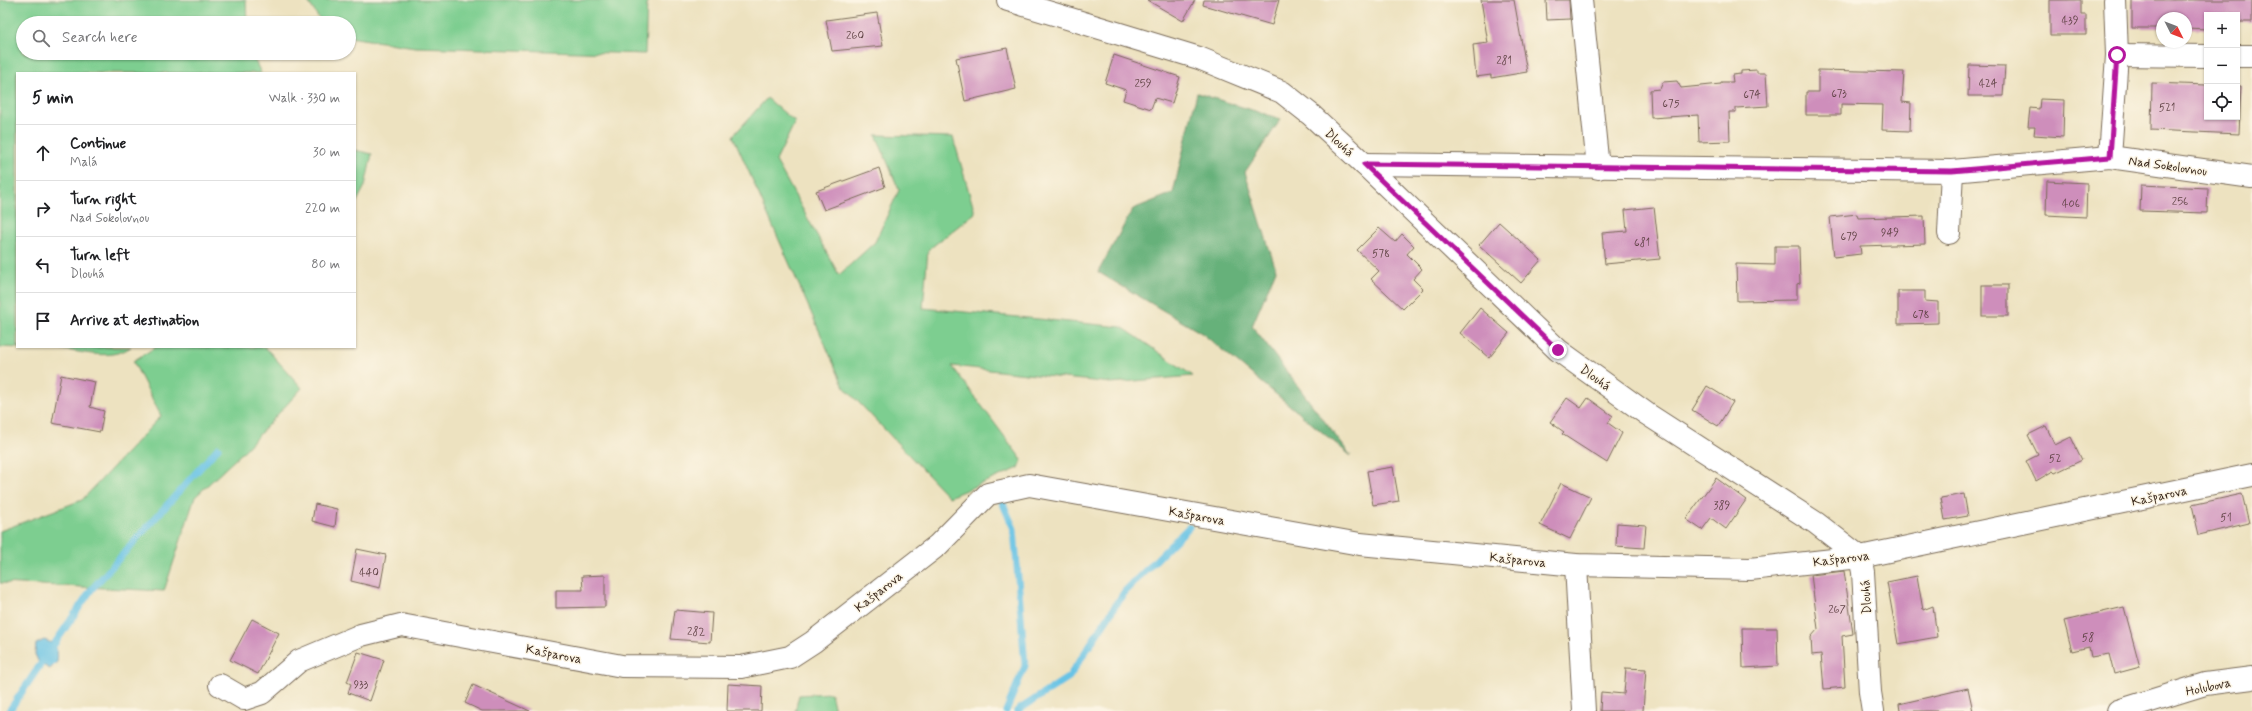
<!DOCTYPE html>
<meta charset="utf-8">
<style>
:root{--surface:#fff;--page:#f2f2f2;--text:#202124;--muted:#757577;--line:#e0e0e0}
body{margin:0;font-family:Mynerve,sans-serif;background:var(--page);color:var(--text)}
.controls{position:absolute;right:12px;top:12px;display:grid;overflow:hidden;border-radius:0px;box-shadow:0 1px 3px #0004}
.controls button{width:36px;height:36px;display:grid;place-items:center;padding:0;border:0;border-bottom:1px solid var(--line);background:var(--surface);color:var(--text);font:20px sans-serif}
.compass{position:absolute;left:2156px;top:12px;width:36px;height:36px;border-radius:50%;background:var(--surface);box-shadow:0 1px 3px #0004;rotate:132deg}
.stop{position:absolute;width:12px;height:12px;margin:-9px;border:3px solid #b5179e;border-radius:50%;background:#fff}
.stop.end{background:#b5179e;border-color:#fff;box-shadow:0 1px 4px #0008}
.list{margin:0;padding:0;list-style:none}
h2{display:flex;justify-content:space-between;align-items:center;height:52px;margin:0;padding:0 16px;font-size:17px}
h2 small{font-size:13px;font-weight:400;color:var(--muted)}
.list li{display:grid;grid-template-columns:26px 1fr auto;gap:12px;align-items:center;box-sizing:border-box;height:56px;padding:0 16px;border-top:1px solid var(--line)}
.list b{display:block;font-size:15px;white-space:nowrap}
.list p{margin:0;font-size:13px;white-space:nowrap;color:var(--muted)}
.list em{font-size:13px;font-style:normal;color:var(--muted)}
.icon{flex:none;width:22px;height:22px;fill:none;stroke:currentColor;stroke-width:2;stroke-linecap:round;stroke-linejoin:round}
.map{position:relative;flex:none;width:2252px;height:711px;overflow:hidden}
.search{position:absolute;background:var(--surface);box-shadow:0 1px 3px #0004;left:16px;top:16px;width:340px;height:44px;display:flex;align-items:center;gap:10px;box-sizing:border-box;padding:0 14px;border-radius:22px;color:var(--muted);font-size:15px}
.panel{position:absolute;background:var(--surface);box-shadow:0 1px 3px #0004;left:16px;top:72px;width:340px;height:276px;border-radius:0px}
.map>svg:first-child{display:block}
</style>
<div class="map">
<svg width="2252" height="711" viewBox="0 0 2252 711">
<rect width="100%" height="100%" fill="#fcf5e5"/>
<filter id="ink" filterUnits="userSpaceOnUse"><feTurbulence type="fractalNoise" baseFrequency=".025" numOctaves="2"/><feDisplacementMap in="SourceGraphic" scale="8" xChannelSelector="R" yChannelSelector="G"/><feConvolveMatrix kernelMatrix="1 2 1 2 8 2 1 2 1" color-interpolation-filters="sRGB"/></filter>
<filter id="wash" filterUnits="userSpaceOnUse"><feTurbulence type="fractalNoise" baseFrequency=".012" numOctaves="4" result="noise"/><feDisplacementMap in="SourceGraphic" scale="16" xChannelSelector="R" yChannelSelector="G"/><feGaussianBlur stdDeviation="0.9" result="paint"/><feColorMatrix in="noise" values="0 0 0 0 0 0 0 0 0 0 0 0 0 0 0 0 0 1.4 0 .05"/><feComposite in="paint" operator="in"/></filter>
<g filter="url(#wash)">
<rect width="100%" height="100%" fill="#ede2c0"/>
<!-- green -->
<g fill="#7dce90" stroke="#5c7c57">
<path d="M 0,0 L 246,0 L 247,23 L 23,23 L 23,53 L 251,53 L 261,73 L 17,73 L 17,347 L 131,347 C 107,363 76,349 49,348 C 33,348 16,348 0,347 Z"/>
<path d="M 307,0 L 647,0 L 645,54 L 415,47 L 349,37 L 349,23 L 322,23 Z"/>
<path d="M 767,98 L 795,122 L 776,161 L 839,275 L 875,242 L 899,190 L 876,135 L 953,137 L 975,213 L 928,250 L 923,308 L 1122,327 L 1193,376 L 1111,383 L 952,366 L 1022,460 L 1019,468 L 949,497 L 844,387 L 733,136 Z"/>
<path d="M 355,150 L 372,154 L 365,186 L 355,205 Z"/>
<path d="M 156,347 L 265,347 L 302,388 L 244,451 L 195,497 L 164,591 L 0,583 L 0,531 L 82,500 L 161,416 L 133,361 Z"/>
<path d="M 831,693 L 835,711 L 795,711 L 799,695 Z"/>
</g>
<!-- forest -->
<path fill="#66b17a" stroke="#506e4c" d="M 1197,93 L 1281,119 L 1245,172 L 1276,270 L 1252,326 L 1351,456 L 1203,334 L 1098,272 L 1133,209 L 1173,193 Z"/>
<!-- water -->
<path fill="#67c3e5" stroke="#517682" d="M 44,640 C 56,643 59,650 57,662 L 50,669 L 39,663 L 35,654 L 36,644 Z"/>
<g fill="none" stroke-linecap="round" stroke-linejoin="round">
<!-- stream -->
<g stroke="#67c3e5" stroke-width="7">
<path d="M 1000,497 L 1014,529 L 1025,666 L 1006,711"/>
<path d="M 9,711 L 91,590 L 218,448"/>
<path d="M 1017,711 L 1069,677 L 1125,591 L 1189,527"/>
</g>
</g>
<g id="blocks">
<!-- building -->
<g fill="#ce8ebb">
<path d="M 1147,0 L 1195,0 L 1183,21 Z"/>
<path d="M 1204,0 L 1279,0 L 1272,25 L 1203,5 Z"/>
<path d="M 1481,0 L 1514,0 L 1527,72 L 1491,78 L 1491,75 L 1476,77 L 1473,45 L 1488,43 Z"/>
<path d="M 1546,0 L 1569,0 L 1570,19 L 1547,20 Z"/>
<path d="M 2050,0 L 2081,0 L 2081,15 L 2086,15 L 2086,35 L 2050,35 Z"/>
<path d="M 2132,0 L 2252,0 L 2252,22 L 2237,22 L 2237,15 L 2207,15 L 2207,29 L 2186,28 L 2186,18 L 2162,18 L 2162,28 L 2132,28 Z"/>
<path d="M 877,13 L 883,46 L 832,51 L 826,20 Z"/>
<path d="M 1007,48 L 1016,89 L 965,101 L 956,58 Z"/>
<path d="M 1114,55 L 1180,77 L 1172,103 L 1155,98 L 1151,109 L 1123,100 L 1126,90 L 1105,83 Z"/>
<path d="M 1969,65 L 2005,66 L 2003,96 L 1968,96 Z"/>
<path d="M 1757,70 L 1757,73 L 1766,73 L 1768,106 L 1736,108 L 1736,112 L 1729,112 L 1730,141 L 1699,142 L 1698,115 L 1651,118 L 1650,90 L 1660,89 L 1663,82 L 1677,81 L 1681,88 L 1721,84 L 1721,82 L 1733,82 L 1732,75 L 1741,74 L 1741,71 Z"/>
<path d="M 1818,70 L 1904,72 L 1902,102 L 1911,103 L 1910,131 L 1882,130 L 1883,105 L 1841,104 L 1841,115 L 1806,115 L 1806,92 L 1818,92 Z"/>
<path d="M 2152,83 L 2207,85 L 2207,117 L 2237,117 L 2237,86 L 2241,86 L 2239,134 L 2151,130 Z"/>
<path d="M 2040,99 L 2064,100 L 2063,137 L 2034,135 L 2035,127 L 2028,127 L 2030,108 L 2039,109 Z"/>
<path d="M 879,168 L 885,187 L 824,210 L 816,191 Z"/>
<path d="M 2047,181 L 2087,183 L 2086,217 L 2046,215 Z"/>
<path d="M 2141,185 L 2208,188 L 2207,213 L 2140,211 Z"/>
<path d="M 1654,207 L 1660,259 L 1605,264 L 1602,233 L 1627,231 L 1625,210 Z"/>
<path d="M 1857,214 L 1858,218 L 1924,216 L 1925,244 L 1860,246 L 1861,254 L 1834,257 L 1830,217 Z"/>
<path d="M 1499,222 L 1541,260 L 1521,283 L 1479,245 Z"/>
<path d="M 1379,228 L 1395,242 L 1402,234 L 1414,246 L 1407,254 L 1422,269 L 1413,279 L 1423,289 L 1403,309 L 1371,279 L 1379,271 L 1357,250 Z"/>
<path d="M 1775,246 L 1799,246 L 1800,283 L 1797,284 L 1797,300 L 1737,301 L 1736,264 L 1775,265 Z"/>
<rect x="1982" y="285" width="26" height="31"/>
<path d="M 1898,291 L 1925,291 L 1925,301 L 1938,302 L 1938,323 L 1898,324 Z"/>
<path d="M 1480,308 L 1509,333 L 1489,358 L 1460,333 Z"/>
<path d="M 61,375 L 95,382 L 90,407 L 104,411 L 100,432 L 52,423 Z"/>
<path d="M 1707,386 L 1733,402 L 1718,426 L 1692,410 Z"/>
<path d="M 1567,398 L 1581,408 L 1588,398 L 1613,416 L 1608,423 L 1622,433 L 1607,463 L 1562,434 L 1564,432 L 1550,422 Z"/>
<path d="M 2046,426 L 2055,445 L 2071,437 L 2082,460 L 2055,473 L 2053,471 L 2036,481 L 2026,461 L 2038,455 L 2028,435 Z"/>
<path d="M 1393,467 L 1399,501 L 1373,505 L 1367,471 Z"/>
<path d="M 1716,478 L 1746,500 L 1726,529 L 1711,518 L 1702,530 L 1686,519 Z"/>
<path d="M 1561,483 L 1591,497 L 1570,539 L 1540,525 Z"/>
<path d="M 1964,494 L 1968,516 L 1945,520 L 1941,498 Z"/>
<path d="M 2242,494 L 2249,523 L 2199,535 L 2192,505 Z"/>
<path d="M 315,504 L 337,509 L 335,527 L 312,521 Z"/>
<path d="M 1617,523 L 1646,525 L 1644,548 L 1616,546 Z"/>
<path d="M 357,549 L 386,555 L 380,588 L 351,581 Z"/>
<path d="M 1844,571 L 1853,634 L 1842,636 L 1845,687 L 1824,689 L 1821,654 L 1812,655 L 1811,637 L 1818,629 L 1811,575 Z"/>
<path d="M 605,575 L 605,607 L 556,608 L 556,590 L 583,590 L 582,576 Z"/>
<path d="M 1917,576 L 1923,610 L 1933,606 L 1937,637 L 1898,644 L 1887,582 Z"/>
<path d="M 2124,607 L 2140,667 L 2114,674 L 2109,654 L 2091,657 L 2089,647 L 2072,651 L 2064,621 Z"/>
<path d="M 675,610 L 712,613 L 710,642 L 671,639 Z"/>
<path d="M 252,619 L 279,633 L 258,674 L 230,660 Z"/>
<path d="M 1742,628 L 1777,628 L 1778,666 L 1743,668 Z"/>
<path d="M 358,652 L 384,660 L 370,701 L 348,693 L 351,684 L 347,682 Z"/>
<path d="M 1626,668 L 1646,669 L 1643,711 L 1600,711 L 1601,692 L 1624,694 Z"/>
<path d="M 728,684 L 762,686 L 761,711 L 727,711 Z"/>
<path d="M 473,685 L 530,711 L 482,711 L 465,703 Z"/>
<path d="M 1968,688 L 1973,711 L 1900,711 L 1899,704 Z"/>
</g>
</g>
</g>
<g filter="url(#ink)">
<use href="#blocks" fill-opacity="0" stroke="#796a57" stroke-width="1"/>
<g fill="none" stroke-linecap="round" stroke-linejoin="round">
<defs>
<g id="minor">
<path d="M 1008,0 L 1199,58 L 1282,92 L 1310,114 L 1364,164 L 1558,350 L 1647,414 L 1816,523 L 1860,557 L 1863,572 L 1870,692 L 1873,711"/>
<path d="M 1581,0 L 1598,168"/>
<path d="M 2117,55 L 2207,56"/>
<path d="M 2237,56 L 2252,56"/>
<path d="M 2110,157 L 2117,55 L 2115,0"/>
<path d="M 1364,164 L 1952,171 L 2110,157 L 2252,177"/>
<path d="M 1949,233 L 1952,171"/>
<path d="M 1576,565 L 1584,711"/>
<path d="M 220,685 L 244,699 L 262,693 L 299,661 L 361,635 L 401,625 L 622,666 L 741,667 L 790,657 L 813,642 L 938,545 L 988,494 L 1029,485 L 1360,544 L 1576,565 L 1750,569 L 1860,557 L 2252,475"/>
<path d="M 2118,711 L 2205,684 L 2252,678"/>
</g>
</defs>
<!-- minor casing -->
<use href="#minor" stroke="#796a57" stroke-width="24"/>
<!-- minor -->
<use href="#minor" stroke="#fff" stroke-width="22"/>
</g>
</g>
<g fill="none" stroke-linecap="round" stroke-linejoin="round" filter="url(#ink)">
<!-- route -->
<path stroke="#b5179e" stroke-width="5" d="M 1558,350 L 1364,164 L 1952,171 L 2110,157 L 2117,55"/>
</g>
<g text-anchor="middle" stroke-width="3" stroke-linejoin="round" paint-order="stroke">
<!-- number labels -->
<g font-size="11" fill="#604345">
<text x="2070" y="24">439</text>
<text x="855" y="39">260</text>
<text x="1504" y="64">281</text>
<text x="1143" y="87">259</text>
<text x="1988" y="87">424</text>
<text x="1839" y="97">673</text>
<text x="1752" y="98">674</text>
<text x="1671" y="107">675</text>
<text x="2167" y="111">521</text>
<text x="2180" y="205">256</text>
<text x="2071" y="207">406</text>
<text x="1890" y="236">949</text>
<text x="1849" y="240">679</text>
<text x="1642" y="246">681</text>
<text x="1381" y="257">578</text>
<text x="1921" y="318">678</text>
<text x="2055" y="462">52</text>
<text x="1722" y="509">389</text>
<text x="2226" y="521">51</text>
<text x="369" y="576">440</text>
<text x="1837" y="613">267</text>
<text x="696" y="635">282</text>
<text x="2088" y="641">58</text>
<text x="361" y="688">933</text>
</g>
<!-- street labels -->
<g font-size="13" fill="#3b2a1e" stroke="#fcf5e5">
<text transform="translate(1340 142) rotate(43)" y="5">Dlouhá</text>
<text transform="translate(2168 165) rotate(8)" y="5">Nad Sokolovnou</text>
<text transform="translate(1596 377) rotate(36)" y="5">Dlouhá</text>
<text transform="translate(2159 495) rotate(-12)" y="5">Kašparova</text>
<text transform="translate(1197 515) rotate(10)" y="5">Kašparova</text>
<text transform="translate(1841 558) rotate(-7)" y="5">Kašparova</text>
<text transform="translate(1518 559) rotate(6)" y="5">Kašparova</text>
<text transform="translate(878 591) rotate(-38)" y="5">Kašparova</text>
<text transform="translate(1865 597) rotate(-93)" y="5">Dlouhá</text>
<text transform="translate(554 653) rotate(11)" y="5">Kašparova</text>
<text transform="translate(2208 686) rotate(-12)" y="5">Holubova</text>
</g>
</g>
</svg>
<div class="controls">
<button>+</button>
<button>−</button>
<button><svg class="icon" aria-label="locate" viewBox="0 0 24 24"><circle cx="12" cy="12" r="6"/><path d="M12 2v4M12 18v4M2 12h4M18 12h4"/></svg></button>
</div>
<svg class="compass" viewBox="-18 -18 36 36"><path d="M0-13l5 13h-10z" fill="#e53935"/><path d="M0 13l5-13h-10z" fill="#757577"/></svg>
<div class="stop" style="left:2117px;top:55px"></div>
<div class="stop end" style="left:1558px;top:350px"></div>
<div class="search"><svg class="icon" aria-label="search" viewBox="0 0 24 24"><circle cx="10" cy="10" r="6"/><path d="M15 15l6 6"/></svg>Search here</div>
<section class="panel">
<h2>5 min<small>Walk · 330 m</small></h2>
<ul class="list">
<li><svg class="icon" aria-label="ahead" viewBox="0 0 24 24"><path d="M12 20V5M6 11l6-6 6 6"/></svg><div><b>Continue</b><p>Malá</p></div><em>30 m</em></li>
<li><svg class="icon" aria-label="right" viewBox="0 0 24 24"><path d="M7 20v-9h11M14 6l5 5-5 5"/></svg><div><b>Turn right</b><p>Nad Sokolovnou</p></div><em>220 m</em></li>
<li><svg class="icon" aria-label="left" viewBox="0 0 24 24"><path d="M17 20v-9H6M10 6l-5 5 5 5"/></svg><div><b>Turn left</b><p>Dlouhá</p></div><em>80 m</em></li>
<li><svg class="icon" aria-label="arrive" viewBox="0 0 24 24"><path d="M6 21V4h12l-3 4 3 4H6"/></svg><div><b>Arrive at destination</b></div></li>
</ul>
</section>
</div>
